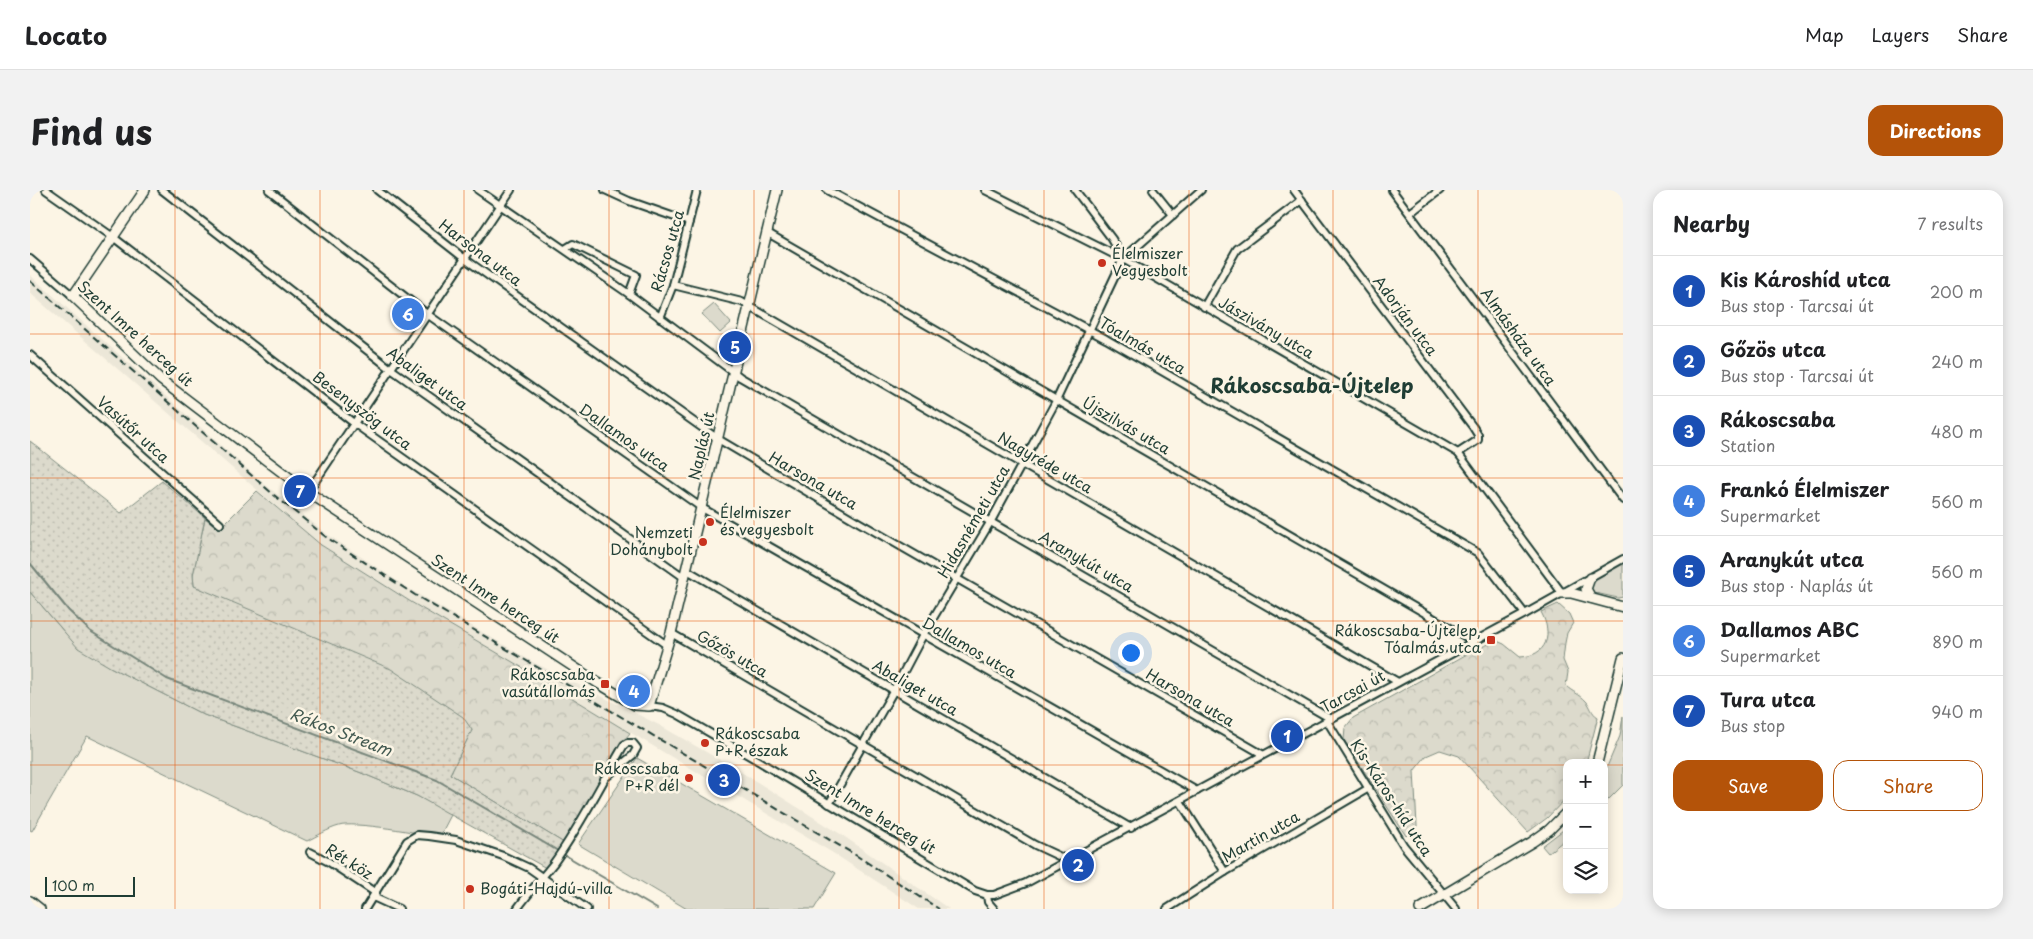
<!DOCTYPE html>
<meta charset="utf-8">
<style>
:root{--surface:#fff;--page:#f2f2f2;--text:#202124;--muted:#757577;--line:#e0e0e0;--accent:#b45309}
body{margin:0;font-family:"Playpen Sans",sans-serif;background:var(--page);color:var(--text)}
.controls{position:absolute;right:15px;bottom:15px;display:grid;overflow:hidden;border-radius:10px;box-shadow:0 2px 12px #0003}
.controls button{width:45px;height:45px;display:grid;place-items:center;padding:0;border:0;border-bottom:1px solid var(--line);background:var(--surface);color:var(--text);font:25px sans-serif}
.scale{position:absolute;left:15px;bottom:12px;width:90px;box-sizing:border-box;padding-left:5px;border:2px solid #1f3d34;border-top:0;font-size:14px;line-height:18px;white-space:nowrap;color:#1f3d34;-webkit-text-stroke:4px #fcf5e5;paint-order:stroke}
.you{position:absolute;left:1100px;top:462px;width:18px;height:18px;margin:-12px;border:4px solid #fff;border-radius:50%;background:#1a73e8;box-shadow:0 0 0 8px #1a73e833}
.badge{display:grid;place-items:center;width:32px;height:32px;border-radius:50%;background:var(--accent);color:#fff;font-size:16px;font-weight:700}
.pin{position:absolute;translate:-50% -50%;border:2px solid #fff;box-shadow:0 1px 5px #0006}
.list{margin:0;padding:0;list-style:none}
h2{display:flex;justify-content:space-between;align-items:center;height:65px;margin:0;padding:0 20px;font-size:21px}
h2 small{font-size:16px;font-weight:400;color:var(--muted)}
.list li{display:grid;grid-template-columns:32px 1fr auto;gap:15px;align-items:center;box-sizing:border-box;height:70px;padding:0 20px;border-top:1px solid var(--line)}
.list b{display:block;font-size:19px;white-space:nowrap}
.list p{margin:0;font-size:16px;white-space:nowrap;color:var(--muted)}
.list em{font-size:16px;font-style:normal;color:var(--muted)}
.actions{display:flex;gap:10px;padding:15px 20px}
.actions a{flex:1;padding:11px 0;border:1px solid var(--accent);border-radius:15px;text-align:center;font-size:18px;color:var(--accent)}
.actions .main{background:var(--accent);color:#fff}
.icon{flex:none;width:28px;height:28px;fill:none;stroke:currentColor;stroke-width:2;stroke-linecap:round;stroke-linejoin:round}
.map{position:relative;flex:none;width:1593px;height:719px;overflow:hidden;border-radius:15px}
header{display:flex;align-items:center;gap:30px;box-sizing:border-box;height:70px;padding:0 25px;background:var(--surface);border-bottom:1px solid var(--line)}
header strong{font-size:24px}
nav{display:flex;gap:28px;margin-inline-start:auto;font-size:18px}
.intro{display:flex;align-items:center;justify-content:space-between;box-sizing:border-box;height:120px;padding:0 30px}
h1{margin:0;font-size:35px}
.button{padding:12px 22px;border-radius:15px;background:var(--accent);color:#fff;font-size:18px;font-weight:700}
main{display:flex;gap:30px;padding:0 30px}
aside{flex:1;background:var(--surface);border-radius:15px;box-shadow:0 2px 12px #0003}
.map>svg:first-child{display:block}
</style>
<header>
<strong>Locato</strong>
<nav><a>Map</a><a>Layers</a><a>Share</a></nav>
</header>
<div class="intro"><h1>Find us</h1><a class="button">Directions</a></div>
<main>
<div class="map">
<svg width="1593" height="719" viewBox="0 0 1593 719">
<defs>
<pattern id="forest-crowns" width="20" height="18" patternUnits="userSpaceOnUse" patternTransform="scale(1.25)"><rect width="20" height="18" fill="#dcdacc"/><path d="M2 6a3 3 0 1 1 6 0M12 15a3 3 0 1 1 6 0" fill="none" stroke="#bcbcb0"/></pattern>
<pattern id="park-dots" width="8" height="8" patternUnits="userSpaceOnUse" patternTransform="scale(1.25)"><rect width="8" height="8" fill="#dcdacc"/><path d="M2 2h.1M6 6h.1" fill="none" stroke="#bcbcb0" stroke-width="1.8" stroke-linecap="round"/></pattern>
</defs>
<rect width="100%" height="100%" fill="#fcf5e5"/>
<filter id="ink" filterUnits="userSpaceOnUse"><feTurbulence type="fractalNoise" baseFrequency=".02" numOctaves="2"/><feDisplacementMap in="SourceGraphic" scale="10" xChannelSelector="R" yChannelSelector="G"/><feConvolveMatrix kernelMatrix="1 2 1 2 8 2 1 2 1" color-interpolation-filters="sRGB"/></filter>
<g filter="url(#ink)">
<!-- built -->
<path fill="#ece7d8" d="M 0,85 L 233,293 L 297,344 L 376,397 L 501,471 L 629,535 L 711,582 L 812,645 L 919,719 L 889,719 L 803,663 L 381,412 L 291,355 L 0,103 Z"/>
<!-- green -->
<g fill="#dcdacc" stroke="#7e8c80">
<path d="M 684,114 L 701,133 L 690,143 L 672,124 Z"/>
<path d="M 1593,371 L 1593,407 L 1588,408 L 1561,402 L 1559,398 L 1563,388 Z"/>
<path d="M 0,402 L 35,443 L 80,477 L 174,525 L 329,582 L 387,606 L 422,623 L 409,648 C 394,643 322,631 309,636 C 298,639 287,646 277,651 L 57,546 L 2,641 L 0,640 Z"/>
<path d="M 1593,526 L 1593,595 L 1574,614 L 1574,584 L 1590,546 Z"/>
<path d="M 607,568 L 806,683 L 784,719 L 657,719 L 548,654 Z"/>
<path d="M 1537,637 L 1537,648 L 1518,663 L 1512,656 Z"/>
</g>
<!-- forest -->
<g fill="url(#forest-crowns)" stroke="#7e8c80">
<path d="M 227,301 L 291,355 L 381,412 L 498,481 L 600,543 L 591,554 L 534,653 L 420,584 L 442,540 L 164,396 L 163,385 L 175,328 L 189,339 Z"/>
<path d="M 1528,414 L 1539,424 L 1543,433 L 1537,443 L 1535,453 L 1533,470 L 1538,482 L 1536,496 C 1542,502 1550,504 1556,511 C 1561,516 1561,523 1568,527 L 1556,573 L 1537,573 L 1537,607 L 1517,628 L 1498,642 L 1429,566 L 1410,560 L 1396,566 L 1384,581 L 1387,636 L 1376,646 L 1314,550 L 1315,538 L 1323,528 L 1446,459 L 1467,451 L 1474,454 L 1490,467 C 1518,466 1523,444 1511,422 Z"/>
</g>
<!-- park -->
<path fill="url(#park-dots)" stroke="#7e8c80" d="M 0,251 L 91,323 L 132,291 L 175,328 L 163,385 L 164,396 L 361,479 L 433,527 L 442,540 L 420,584 L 534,653 L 516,678 L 387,606 L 329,582 L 174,525 L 80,477 L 48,458 L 0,402 Z"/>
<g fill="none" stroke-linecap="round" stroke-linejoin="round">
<!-- stream -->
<path stroke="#758479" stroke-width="2" d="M 0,373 L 39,421 L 60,441 L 137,489 L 407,590 L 627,719"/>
<defs>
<g id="street">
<path d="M 16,0 L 83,47 L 325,234 L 638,456"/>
<path d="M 132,0 L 361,179 L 655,388"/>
<path d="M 239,0 L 397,124 L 672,318 L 1167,601"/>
<path d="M 347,0 L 435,69 L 688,249 L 830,333 L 1232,564"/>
<path d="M 448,0 L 599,104 L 710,187 L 1301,529"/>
<path d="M 575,0 L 599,11 L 659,32"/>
<path d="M 797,0 L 1076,149 L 1448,363 L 1495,424"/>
<path d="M 955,0 L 1093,69 L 1428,263 L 1532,403"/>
<path d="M 1045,0 L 1082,49 L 1093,69"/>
<path d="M 1123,0 L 1143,25"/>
<path d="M 1264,0 L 1443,237 L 1448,245 L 1448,250 L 1428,263"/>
<path d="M 1362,0 L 1593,310"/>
<path d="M 1380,23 L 1410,0"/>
<path d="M 736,42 L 1443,451"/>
<path d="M 535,59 L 543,54 L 606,85 L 599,104"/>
<path d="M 0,69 L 43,106"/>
<path d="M 643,95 L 712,112 L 719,116 L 1368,492"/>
<path d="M 1174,117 L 1207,59 L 1272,10"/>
<path d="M 630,128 L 643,95 L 667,0"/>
<path d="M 0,165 L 190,334"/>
<path d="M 278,302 L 481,0"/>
<path d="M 657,380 L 1101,638"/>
<path d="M 641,443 L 1005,655 L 1037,670"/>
<path d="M 619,516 L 633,518 L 647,524 L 725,569 L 945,701 L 957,705 L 964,705 L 996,693 L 1495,424 L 1593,369"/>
<path d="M 1297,531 L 1374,656 L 1426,719"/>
<path d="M 1150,611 L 1195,682"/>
<path d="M 799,614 L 864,500 L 893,445 L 961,331 L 992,274 L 1026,211 L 1093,69 L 1171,0"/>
<path d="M 280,662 L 299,672 L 346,703"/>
<path d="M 957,705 L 958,712 L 964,719"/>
<path d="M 343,707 L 369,719"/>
<path d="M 335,719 L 377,651 L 387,645 L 399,646 L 426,650 L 473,666 L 499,678 L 557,719"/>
<path d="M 487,719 C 498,704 511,689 523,674 C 550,637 571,594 594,555 L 597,553 L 603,553 L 607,558 L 603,565 L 574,589"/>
<path d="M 1137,719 L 1195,682 L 1339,598"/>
</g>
<g id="secondary">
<path d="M 115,0 L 43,106 L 131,190 L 278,302 L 568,493 L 605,515 L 619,516 L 641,443 L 747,0"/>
<path d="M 1560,388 L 1556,399 L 1561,408"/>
<path d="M 1532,403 L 1541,403 L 1593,417"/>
<path d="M 1567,573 L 1593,468"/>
<path d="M 0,711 L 10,719"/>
<path d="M 1390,719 L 1502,652 L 1519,640 L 1537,622"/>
</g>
</defs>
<!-- street casing -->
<use href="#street" stroke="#1f3d34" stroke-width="10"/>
<!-- secondary casing -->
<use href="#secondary" stroke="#1f3d34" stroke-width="12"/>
<!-- street -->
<use href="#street" stroke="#fcf5e5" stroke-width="6"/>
<!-- secondary -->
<use href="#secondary" stroke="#fcf5e5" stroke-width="9"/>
<!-- rail -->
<path stroke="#1f3d34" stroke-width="2" stroke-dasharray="8 4" stroke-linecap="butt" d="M 0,91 L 244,305 L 296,347 L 385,405 L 827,666 L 909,719"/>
</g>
</g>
<!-- grid -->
<path fill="none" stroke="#e8590c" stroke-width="1" stroke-opacity="0.55" d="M 145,0 L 145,719M 290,0 L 290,719M 434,0 L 434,719M 579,0 L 579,719M 724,0 L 724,719M 869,0 L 869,719M 1014,0 L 1014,719M 1159,0 L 1159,719M 1303,0 L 1303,719M 1448,0 L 1448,719M 0,144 L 1593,144M 0,288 L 1593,288M 0,431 L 1593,431M 0,575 L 1537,575M 1574,575 L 1593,575"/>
<!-- markers -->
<g fill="#c8321e" stroke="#fcf5e5" stroke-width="2">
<circle cx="1072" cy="73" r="5"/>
<circle cx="680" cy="332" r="5"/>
<circle cx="673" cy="352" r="5"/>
<rect x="1456" y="445" width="10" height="10" rx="2.5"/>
<rect x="570" y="489" width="10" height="10" rx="2.5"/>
<circle cx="675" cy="553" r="5"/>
<circle cx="659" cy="588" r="5"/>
<circle cx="440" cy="699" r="5"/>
</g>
<g text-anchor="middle" stroke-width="5" stroke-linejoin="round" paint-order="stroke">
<!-- street labels -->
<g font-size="15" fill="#1f3d34" stroke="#fcf5e5">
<text transform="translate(638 61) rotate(-74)" y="5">Rácsos utca</text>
<text transform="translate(450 63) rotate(37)" y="5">Harsona utca</text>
<text transform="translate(1375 126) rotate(53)" y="5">Adorján utca</text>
<text transform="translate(1236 138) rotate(30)" y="5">Jászivány utca</text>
<text transform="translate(105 144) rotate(42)" y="5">Szent Imre herceg út</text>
<text transform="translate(1488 147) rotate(54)" y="5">Almásháza utca</text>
<text transform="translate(1112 156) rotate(30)" y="5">Tóalmás utca</text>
<text transform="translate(397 189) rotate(36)" y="5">Abaliget utca</text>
<text transform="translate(332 221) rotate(37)" y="5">Besenyszög utca</text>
<text transform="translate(1096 236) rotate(30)" y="5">Újszilvás utca</text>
<text transform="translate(103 240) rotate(42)" y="5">Vasútőr utca</text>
<text transform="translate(594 248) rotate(35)" y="5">Dallamos utca</text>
<text transform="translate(672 256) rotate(-77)" y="5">Naplás út</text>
<text transform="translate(1015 273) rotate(30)" y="5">Nagyréde utca</text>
<text transform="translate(783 291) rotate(30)" y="5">Harsona utca</text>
<text transform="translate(944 332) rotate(-60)" y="5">Hidasnémeti utca</text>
<text transform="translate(1056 372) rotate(30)" y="5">Aranykút utca</text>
<text transform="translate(465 409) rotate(33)" y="5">Szent Imre herceg út</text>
<text transform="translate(939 458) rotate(30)" y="5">Dallamos utca</text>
<text transform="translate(702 464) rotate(30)" y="5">Gőzös utca</text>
<text transform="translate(885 498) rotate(30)" y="5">Abaliget utca</text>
<text transform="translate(1323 502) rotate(-29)" y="5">Tarcsai út</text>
<text transform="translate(1160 508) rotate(30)" y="5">Harsona utca</text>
<text transform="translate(1361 608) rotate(57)" y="5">Kis-Káros-híd utca</text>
<text transform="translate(840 622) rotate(31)" y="5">Szent Imre herceg út</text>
<text transform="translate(1231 647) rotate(-30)" y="5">Martin utca</text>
<text transform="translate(319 672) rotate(32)" y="5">Rét köz</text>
</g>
<!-- poi labels -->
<g font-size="15" fill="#1f3d34" stroke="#fcf5e5" text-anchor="start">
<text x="1082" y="69">Élelmiszer<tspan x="1082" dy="17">Vegyesbolt</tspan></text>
<text x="690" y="328">Élelmiszer<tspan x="690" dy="17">és vegyesbolt</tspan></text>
<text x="663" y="348" text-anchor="end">Nemzeti<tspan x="663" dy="17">Dohánybolt</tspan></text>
<text x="1451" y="446" text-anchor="end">Rákoscsaba-Újtelep,<tspan x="1451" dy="17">Tóalmás utca</tspan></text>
<text x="565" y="490" text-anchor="end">Rákoscsaba<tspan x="565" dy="17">vasútállomás</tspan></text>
<text x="685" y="549">Rákoscsaba<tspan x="685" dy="17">P+R észak</tspan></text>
<text x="649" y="584" text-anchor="end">Rákoscsaba<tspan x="649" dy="17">P+R dél</tspan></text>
<text x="450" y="704">Bogáti-Hajdú-villa</text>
</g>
<!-- water labels -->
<g font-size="16" font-style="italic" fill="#435a51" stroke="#fcf5e5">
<text transform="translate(311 542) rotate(21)" y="6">Rákos Stream</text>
</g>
<!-- district labels -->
<g font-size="20" font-weight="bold" fill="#1f3d34" stroke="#fcf5e5">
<text x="1282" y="203">Rákoscsaba-Újtelep</text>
</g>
</g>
</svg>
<div class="controls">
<button>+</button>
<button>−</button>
<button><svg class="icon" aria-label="layers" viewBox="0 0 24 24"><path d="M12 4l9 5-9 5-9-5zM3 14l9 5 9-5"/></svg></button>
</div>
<div class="scale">100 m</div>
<div class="you"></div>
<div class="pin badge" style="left:1257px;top:546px;background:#1a4fb4">1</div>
<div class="pin badge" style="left:1048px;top:675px;background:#1a4fb4">2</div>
<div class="pin badge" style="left:694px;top:590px;background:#1a4fb4">3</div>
<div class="pin badge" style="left:604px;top:501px;background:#3f7fe0">4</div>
<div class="pin badge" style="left:705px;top:157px;background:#1a4fb4">5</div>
<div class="pin badge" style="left:378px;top:124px;background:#3f7fe0">6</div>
<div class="pin badge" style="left:270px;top:301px;background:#1a4fb4">7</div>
</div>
<aside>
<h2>Nearby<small>7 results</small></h2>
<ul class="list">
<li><span class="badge" style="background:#1a4fb4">1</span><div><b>Kis Károshíd utca</b><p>Bus stop · Tarcsai út</p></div><em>200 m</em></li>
<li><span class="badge" style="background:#1a4fb4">2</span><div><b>Gőzös utca</b><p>Bus stop · Tarcsai út</p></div><em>240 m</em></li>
<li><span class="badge" style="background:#1a4fb4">3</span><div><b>Rákoscsaba</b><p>Station</p></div><em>480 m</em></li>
<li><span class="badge" style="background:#3f7fe0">4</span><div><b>Frankó Élelmiszer</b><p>Supermarket</p></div><em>560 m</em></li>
<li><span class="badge" style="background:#1a4fb4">5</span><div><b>Aranykút utca</b><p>Bus stop · Naplás út</p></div><em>560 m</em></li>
<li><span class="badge" style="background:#3f7fe0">6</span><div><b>Dallamos ABC</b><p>Supermarket</p></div><em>890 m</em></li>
<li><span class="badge" style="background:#1a4fb4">7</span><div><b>Tura utca</b><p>Bus stop</p></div><em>940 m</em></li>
</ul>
<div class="actions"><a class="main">Save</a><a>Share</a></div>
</aside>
</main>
